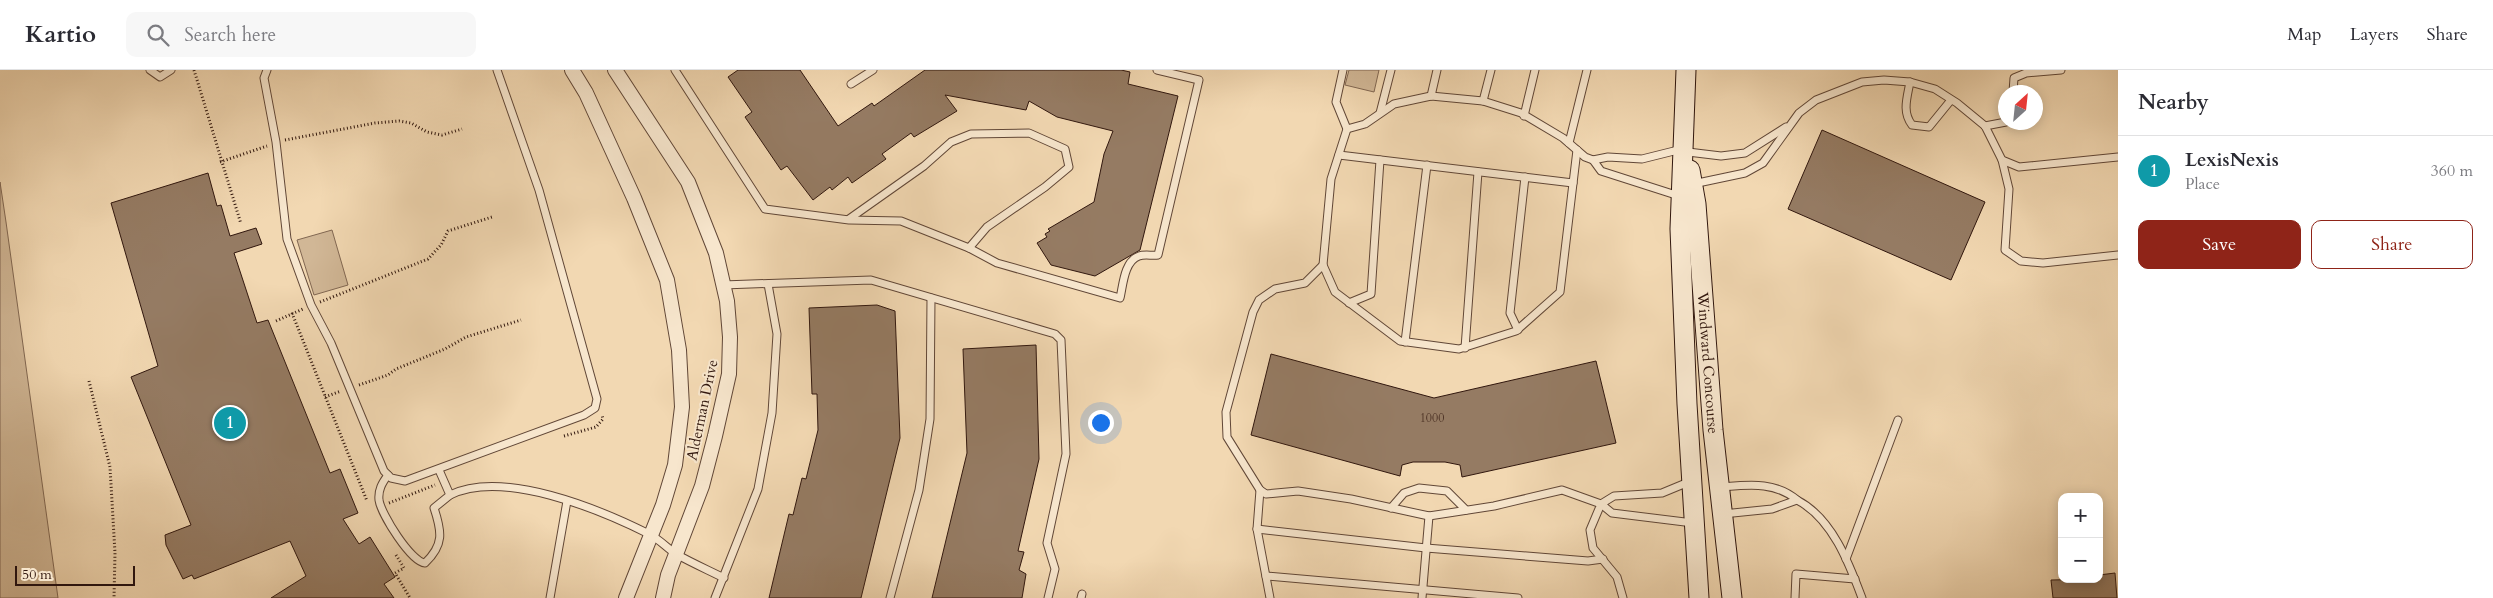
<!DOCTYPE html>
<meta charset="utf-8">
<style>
:root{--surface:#fff;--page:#f7f7f7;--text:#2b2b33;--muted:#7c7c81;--line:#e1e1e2;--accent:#8f2418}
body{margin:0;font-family:Cardo,serif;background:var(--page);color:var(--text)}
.controls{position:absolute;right:15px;bottom:15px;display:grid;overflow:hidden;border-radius:10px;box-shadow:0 2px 12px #0003}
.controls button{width:45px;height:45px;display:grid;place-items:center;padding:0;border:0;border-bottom:1px solid var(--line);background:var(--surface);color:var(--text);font:25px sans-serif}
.compass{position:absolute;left:1998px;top:15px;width:45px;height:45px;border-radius:50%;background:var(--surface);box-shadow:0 2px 12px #0003;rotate:27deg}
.scale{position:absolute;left:15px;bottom:12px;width:120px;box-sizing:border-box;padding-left:5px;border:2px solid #31170e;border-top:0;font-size:14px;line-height:18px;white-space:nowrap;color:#31170e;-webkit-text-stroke:4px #f7e6cd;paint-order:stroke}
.you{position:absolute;left:1100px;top:352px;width:18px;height:18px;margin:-12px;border:4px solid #fff;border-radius:50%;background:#1a73e8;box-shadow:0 0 0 8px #1a73e833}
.badge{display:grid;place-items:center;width:32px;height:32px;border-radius:50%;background:var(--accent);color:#fff;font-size:16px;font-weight:700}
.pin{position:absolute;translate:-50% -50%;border:2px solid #fff;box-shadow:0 1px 5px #0006}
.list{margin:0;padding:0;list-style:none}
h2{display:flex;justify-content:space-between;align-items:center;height:65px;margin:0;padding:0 20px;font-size:21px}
h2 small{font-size:16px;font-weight:400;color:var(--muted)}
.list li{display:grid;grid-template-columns:32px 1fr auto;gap:15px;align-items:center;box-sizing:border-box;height:70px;padding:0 20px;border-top:1px solid var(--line)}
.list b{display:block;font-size:19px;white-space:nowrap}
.list p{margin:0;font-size:16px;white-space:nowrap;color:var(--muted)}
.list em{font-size:16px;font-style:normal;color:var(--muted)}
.actions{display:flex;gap:10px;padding:15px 20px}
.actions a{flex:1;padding:11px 0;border:1px solid var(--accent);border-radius:10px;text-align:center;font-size:18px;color:var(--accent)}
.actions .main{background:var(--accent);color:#fff}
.icon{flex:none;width:28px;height:28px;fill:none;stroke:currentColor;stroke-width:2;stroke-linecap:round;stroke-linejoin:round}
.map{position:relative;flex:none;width:2118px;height:528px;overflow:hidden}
header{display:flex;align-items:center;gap:30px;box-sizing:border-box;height:70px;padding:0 25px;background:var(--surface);border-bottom:1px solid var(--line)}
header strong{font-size:24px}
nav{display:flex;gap:28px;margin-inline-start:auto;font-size:18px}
.search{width:350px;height:45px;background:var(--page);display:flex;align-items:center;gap:12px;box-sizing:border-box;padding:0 18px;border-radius:10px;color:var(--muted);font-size:19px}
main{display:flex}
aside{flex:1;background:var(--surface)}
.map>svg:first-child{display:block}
</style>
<header>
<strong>Kartio</strong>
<div class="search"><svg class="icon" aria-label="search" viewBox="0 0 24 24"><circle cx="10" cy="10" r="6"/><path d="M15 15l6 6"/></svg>Search here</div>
<nav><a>Map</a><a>Layers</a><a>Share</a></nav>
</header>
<main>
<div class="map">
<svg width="2118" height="528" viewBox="0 0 2118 528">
<rect width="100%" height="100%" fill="#f2d8b2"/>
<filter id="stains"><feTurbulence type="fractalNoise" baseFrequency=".004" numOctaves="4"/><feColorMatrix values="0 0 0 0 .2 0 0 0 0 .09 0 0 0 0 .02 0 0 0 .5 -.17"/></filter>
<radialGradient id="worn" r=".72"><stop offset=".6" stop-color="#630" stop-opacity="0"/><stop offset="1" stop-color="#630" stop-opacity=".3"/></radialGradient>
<!-- green -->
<g fill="#d1b796" stroke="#816752">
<path d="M 1349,0 L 1379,0 L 1374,22 L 1345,15 Z"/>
<path d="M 0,112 L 6,152 L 58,528 L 0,528 Z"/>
<path d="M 332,160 L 348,215 L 314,225 L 297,170 Z"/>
</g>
<!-- building -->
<g fill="#957b63" stroke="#31170e">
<path d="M 738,0 L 800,0 L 838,56 L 872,33 L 874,36 L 925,0 L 1121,0 L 1130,2 L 1128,14 L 1178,26 L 1140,180 L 1095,206 L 1051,195 L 1037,173 L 1047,167 L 1045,164 L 1050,161 L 1048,159 L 1094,132 L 1104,84 L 1113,61 L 1057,47 L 1029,31 L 1026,40 L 945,25 L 957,41 L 914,67 L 911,63 L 882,84 L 886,89 L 852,113 L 848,107 L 832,120 L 830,117 L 813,130 L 787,96 L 781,100 L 745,47 L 752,42 L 728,7 Z"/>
<path d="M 1822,60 L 1985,132 L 1951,210 L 1788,139 Z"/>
<path d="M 208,103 L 217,136 L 221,135 L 230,166 L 256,158 L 262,174 L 234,183 L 257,253 L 268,250 L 330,403 L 340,399 L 358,443 L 343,449 L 359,474 L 370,467 L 395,507 L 384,514 L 394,528 L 271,528 L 306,506 L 290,471 L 194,509 L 192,505 L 183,509 L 166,475 L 165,465 L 191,455 L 131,307 L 158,296 L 111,133 Z"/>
<path d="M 877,235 L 895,241 L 900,368 L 861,528 L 769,528 L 789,444 L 793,445 L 802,408 L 806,409 L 818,360 L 817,324 L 812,324 L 809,238 Z"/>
<path d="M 1036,275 L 1039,389 L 1018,481 L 1024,482 L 1019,500 L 1026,504 L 1022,528 L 932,528 L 967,383 L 963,279 Z"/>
<path d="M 1271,284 L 1434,328 L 1596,291 L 1616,373 L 1462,407 L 1460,395 L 1445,392 L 1413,392 L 1402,395 L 1400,406 L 1251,365 Z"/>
<path d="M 2115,503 L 2117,528 L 2053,528 L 2051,510 L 2099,509 L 2099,505 Z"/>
</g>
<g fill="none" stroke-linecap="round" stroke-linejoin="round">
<defs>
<g id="lane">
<path d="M 150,0 L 160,7 L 171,0"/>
<path d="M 267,0 L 264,8 L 276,72 L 287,169 L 311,235 L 331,273 L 384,401 L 391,408 L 405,411 L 584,345 L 595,338 L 597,329 L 539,120 L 497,0"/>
<path d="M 675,0 L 765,139 L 849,150 L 901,151 L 969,178 L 997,193 L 1120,228 C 1123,216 1124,191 1139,186 C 1144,184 1153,186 1158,185 L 1199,10 L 1157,0"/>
<path d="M 1343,0 L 1336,32 L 1347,59 L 1365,54 L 1394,34 L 1431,26 L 1483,31 L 1521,43 L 1563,68 L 1585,87 L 1593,90"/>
<path d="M 1910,12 C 1907,28 1902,42 1912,55 L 1929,57 L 1951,30"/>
<path d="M 851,14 L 873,0"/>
<path d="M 2013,22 L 2014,8 L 2026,3 L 2061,0"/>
<path d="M 1431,26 L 1437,0"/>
<path d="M 1483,31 L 1491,0"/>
<path d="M 1380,43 L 1391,0"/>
<path d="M 1524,46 L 1535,0"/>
<path d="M 1985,56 L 2006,52"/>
<path d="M 1347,59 L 1331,109 L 1323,195 L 1335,222 L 1400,271 L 1459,279 L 1516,261 L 1560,222 L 1577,80"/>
<path d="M 1569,73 L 1587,0"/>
<path d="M 1688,82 L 1721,86 L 1745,83 L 1786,57"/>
<path d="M 1339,85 L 1573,113"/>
<path d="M 2002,90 L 2009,119 L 2005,180 L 2021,191 L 2043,193 L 2118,185"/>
<path d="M 1693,114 L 1745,103 L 1763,93 L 1799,43 L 1816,30 L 1862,12 L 1884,10 L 1910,12 L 1935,19 L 1957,33 L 1985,56 L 2002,90 L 2019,97 L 2118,87"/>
<path d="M 1679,126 L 1601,101 L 1593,90 L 1608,87 L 1642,89 L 1682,79"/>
<path d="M 849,149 L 924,96 L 951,72 L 971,64 L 1029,63 L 1065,79 L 1069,97 L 1045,117 L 987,157 L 969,178"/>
<path d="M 1323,195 L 1305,213 L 1275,219 L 1259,230 L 1253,242 L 1226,342 L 1227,367 L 1260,420 L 1266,424 L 1298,421 L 1351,429 L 1429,446 L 1494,436 L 1562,420 L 1601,434 L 1590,460 L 1593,478 L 1617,507 L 1623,528"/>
<path d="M 723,215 L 871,210 L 1055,264 L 1061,270 L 1066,384 L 1047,473 L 1055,499 L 1048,528"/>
<path d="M 1349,233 L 1371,224 L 1380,90"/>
<path d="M 1518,260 L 1510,243 L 1525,107"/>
<path d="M 1405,272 L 1427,95"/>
<path d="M 1465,278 L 1478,102"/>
<path d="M 388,405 C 382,413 378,420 379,430 C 381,444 411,492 425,493 C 444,475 442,462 434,438 L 450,425 L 439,400"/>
<path d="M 1691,411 L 1662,423 L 1614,426 L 1601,434 L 1612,443 L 1693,453"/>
<path d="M 1720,417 C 1748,415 1775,411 1797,430 L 1772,439 L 1723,444"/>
<path d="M 1260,420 L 1257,459 L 1270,528"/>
<path d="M 450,425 C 503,399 599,439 649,464 C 659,469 667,478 676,484 C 692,493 708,500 724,508"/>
<path d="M 1797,430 C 1832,448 1849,493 1862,528"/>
<path d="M 1391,438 L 1404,423 L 1419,418 L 1447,421 L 1466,440"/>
<path d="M 1257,459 L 1426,478 L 1588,491 L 1603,489"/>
<path d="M 1846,489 L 1898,350"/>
<path d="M 1266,506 L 1518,528"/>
<path d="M 550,528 L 567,431"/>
<path d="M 715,528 L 758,419 L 772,343 L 777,264 L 768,214"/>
<path d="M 890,528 L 919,420 L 930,349 L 931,228"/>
<path d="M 1081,528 L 1082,524"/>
<path d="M 1422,528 L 1429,446"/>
<path d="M 1795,528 L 1796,504 L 1855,509"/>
</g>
<g id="street">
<path d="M 572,0 L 586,23 L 634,128 L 667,210 L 679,280 L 682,337 L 675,395 L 663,435 L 626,528"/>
<path d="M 615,0 L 688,112 L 716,183 L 727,231 L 730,267 L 729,304 L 715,366 L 702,416 L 668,505 L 663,528"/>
</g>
<g id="secondary">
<path d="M 1686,0 L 1680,159 L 1687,334 L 1699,528"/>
<path id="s1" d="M 1690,100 L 1696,134 L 1713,360 L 1732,528"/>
</g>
</defs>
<!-- lane casing -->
<use href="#lane" stroke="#614737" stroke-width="9"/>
<!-- street casing -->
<use href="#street" stroke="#614737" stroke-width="16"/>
<!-- secondary casing -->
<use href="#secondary" stroke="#31170e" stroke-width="21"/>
<!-- path -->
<g stroke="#31170e" stroke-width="3" stroke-dasharray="1 2.5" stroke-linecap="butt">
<path d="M 194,0 L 241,154"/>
<path d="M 285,70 L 375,53 L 399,51 L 411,53 L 427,62 L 442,65 L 462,59"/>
<path d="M 220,92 L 267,76"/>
<path d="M 320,232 L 428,189 L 441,175 L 448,161 L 492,147"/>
<path d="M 292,243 L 367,431"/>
<path d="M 276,251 L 303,239"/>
<path d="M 89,311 L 110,397 L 115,483 L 114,528"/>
<path d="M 359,315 L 388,305 L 396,299 L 445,279 L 466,267 L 521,250"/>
<path d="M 325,327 L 341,321"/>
<path d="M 564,366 L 596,357 L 603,349 L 602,344"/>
<path d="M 389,433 L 435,415"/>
<path d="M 396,485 L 404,498 L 395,503 L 410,528"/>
</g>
<!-- lane -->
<use href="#lane" stroke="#f7e6cd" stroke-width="7"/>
<!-- street -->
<use href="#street" stroke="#f7e6cd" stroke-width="14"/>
<!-- secondary -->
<use href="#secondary" stroke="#f7e6cd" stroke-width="19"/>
</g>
<g text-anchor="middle" stroke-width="4" stroke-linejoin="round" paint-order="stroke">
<!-- number labels -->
<g font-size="12" fill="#4a3023">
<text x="1432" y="352">1000</text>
</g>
<!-- street labels -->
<g font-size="15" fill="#31170e" stroke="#f7e6cd">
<text dy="5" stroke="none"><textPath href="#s1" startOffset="194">Windward Concourse</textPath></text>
<text transform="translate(702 340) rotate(-78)" y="5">Alderman Drive</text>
</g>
</g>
<rect width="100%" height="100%" filter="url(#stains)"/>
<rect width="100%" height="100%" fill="url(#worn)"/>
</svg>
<div class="controls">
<button>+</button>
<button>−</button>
</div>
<svg class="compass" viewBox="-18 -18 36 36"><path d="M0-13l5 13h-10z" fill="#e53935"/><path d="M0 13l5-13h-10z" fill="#7c7c81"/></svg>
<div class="scale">50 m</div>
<div class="you"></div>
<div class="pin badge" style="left:230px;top:353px;background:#0f9aa8">1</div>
</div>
<aside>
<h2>Nearby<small></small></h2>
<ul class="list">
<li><span class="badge" style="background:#0f9aa8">1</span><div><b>LexisNexis</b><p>Place</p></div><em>360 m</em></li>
</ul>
<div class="actions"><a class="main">Save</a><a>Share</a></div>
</aside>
</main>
